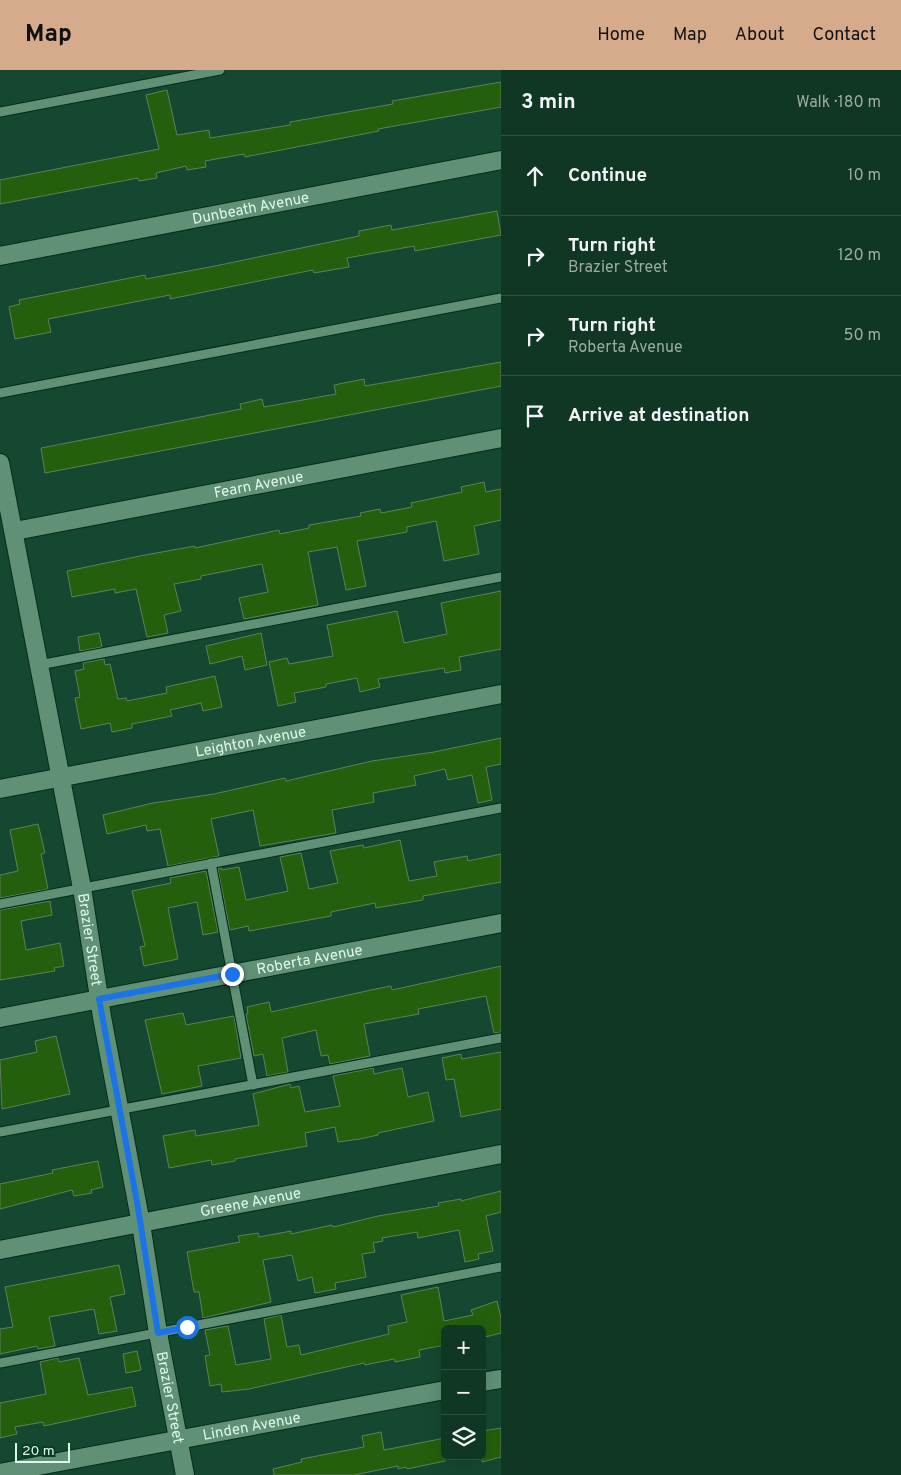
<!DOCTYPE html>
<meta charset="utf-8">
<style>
:root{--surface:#103624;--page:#193e2c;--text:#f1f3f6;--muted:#9caba6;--line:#305041;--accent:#d6ab8b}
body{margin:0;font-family:Overpass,sans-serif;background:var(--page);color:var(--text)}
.controls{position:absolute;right:15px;bottom:15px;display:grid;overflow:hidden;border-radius:8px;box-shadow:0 5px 20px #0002}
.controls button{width:45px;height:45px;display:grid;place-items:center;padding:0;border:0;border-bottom:1px solid var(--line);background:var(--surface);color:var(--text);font:25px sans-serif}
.scale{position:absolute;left:15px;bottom:12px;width:55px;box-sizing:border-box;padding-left:5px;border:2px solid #def8e8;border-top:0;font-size:14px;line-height:18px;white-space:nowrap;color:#def8e8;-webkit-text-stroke:4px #073d26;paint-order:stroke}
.stop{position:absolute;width:15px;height:15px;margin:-11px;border:4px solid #1a73e8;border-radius:50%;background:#fff}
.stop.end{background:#1a73e8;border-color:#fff;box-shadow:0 1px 5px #0008}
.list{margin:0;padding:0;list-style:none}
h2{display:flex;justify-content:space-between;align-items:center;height:65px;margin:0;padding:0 20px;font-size:21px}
h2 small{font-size:16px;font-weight:400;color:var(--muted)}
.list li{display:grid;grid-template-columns:32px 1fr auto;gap:15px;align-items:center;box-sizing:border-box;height:80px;padding:0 20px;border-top:1px solid var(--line)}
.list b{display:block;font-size:19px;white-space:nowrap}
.list p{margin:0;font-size:16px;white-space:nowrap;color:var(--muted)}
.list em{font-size:16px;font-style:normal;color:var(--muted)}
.icon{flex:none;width:28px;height:28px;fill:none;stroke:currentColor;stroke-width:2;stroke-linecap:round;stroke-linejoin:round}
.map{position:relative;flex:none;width:501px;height:1405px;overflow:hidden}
header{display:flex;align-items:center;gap:30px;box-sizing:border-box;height:70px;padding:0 25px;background:var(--accent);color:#111}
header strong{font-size:24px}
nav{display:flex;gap:28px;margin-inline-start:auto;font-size:18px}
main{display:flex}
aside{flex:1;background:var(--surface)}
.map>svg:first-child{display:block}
</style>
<header>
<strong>Map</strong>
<nav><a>Home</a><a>Map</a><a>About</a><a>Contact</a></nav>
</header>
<main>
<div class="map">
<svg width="501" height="1405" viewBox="0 0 501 1405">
<rect width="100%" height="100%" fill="#154830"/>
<!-- building -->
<g fill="#235f0d" stroke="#607f58">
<path d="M 501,12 L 501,37 L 378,59 L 379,61 L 245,87 L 244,84 L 205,91 L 206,97 L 187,100 L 186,96 L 156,103 L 157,108 L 139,111 L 138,108 L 0,134 L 0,110 L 159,79 L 146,25 L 167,20 L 177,65 L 209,60 L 210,68 L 290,55 L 290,52 L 393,34 L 392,31 Z"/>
<path d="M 497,141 L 501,165 L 415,181 L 414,176 L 347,188 L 349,197 L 314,203 L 313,200 L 170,229 L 170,225 L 48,249 L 51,262 L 15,269 L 9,237 L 20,234 L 19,230 L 145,205 L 146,209 L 215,196 L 359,166 L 359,161 L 391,155 L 392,160 Z"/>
<path d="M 501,292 L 501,316 L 45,403 L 41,378 L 241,339 L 240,334 L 262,329 L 264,337 L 336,324 L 334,315 L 364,309 L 365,316 Z"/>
<path d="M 484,412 L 486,422 L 501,419 L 501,450 L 474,456 L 479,484 L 444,491 L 436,451 L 407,457 L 407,462 L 357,471 L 366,516 L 346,520 L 337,477 L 308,482 L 318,535 L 244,549 L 239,528 L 268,522 L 262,494 L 201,506 L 201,509 L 174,514 L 181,541 L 164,545 L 168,563 L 147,567 L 136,519 L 115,523 L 115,519 L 72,527 L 67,501 L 145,485 L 195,476 L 195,478 L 279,460 L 280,464 L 309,458 L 309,455 L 361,446 L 360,443 L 380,439 L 381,443 L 412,437 L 411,433 L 462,422 L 461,417 Z"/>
<path d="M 501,521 L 501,579 L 459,587 L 461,600 L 445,603 L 444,598 L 378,609 L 380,617 L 360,622 L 357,608 L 326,614 L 326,617 L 294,623 L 296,632 L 278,636 L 269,592 L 287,588 L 289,594 L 333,586 L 327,555 L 397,541 L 404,573 L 447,564 L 441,533 Z"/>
<path d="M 99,563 L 102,577 L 80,581 L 78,567 Z"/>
<path d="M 261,563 L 267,595 L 245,600 L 242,586 L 210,594 L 206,576 Z"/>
<path d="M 104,589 L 105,595 L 110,594 L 118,629 L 126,628 L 127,631 L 167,623 L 166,617 L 215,606 L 222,637 L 203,641 L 201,633 L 170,640 L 172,646 L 132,654 L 132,658 L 112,662 L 110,653 L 81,659 L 75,628 L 80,627 L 75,601 L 84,599 L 83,593 Z"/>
<path d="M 501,668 L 501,694 L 486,697 L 492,730 L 478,733 L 472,705 L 448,710 L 445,699 L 414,706 L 416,715 L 373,723 L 374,732 L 332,740 L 336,763 L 260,776 L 253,740 L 211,749 L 219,786 L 168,796 L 160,759 L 147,761 L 146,755 L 107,764 L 103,745 L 153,733 L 214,724 L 285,708 L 286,711 L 372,691 L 434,682 Z"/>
<path d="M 38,754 L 45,783 L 41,784 L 48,819 L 0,828 L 0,805 L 18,801 L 10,760 Z"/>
<path d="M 400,770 L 409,811 L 437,806 L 434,792 L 467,786 L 468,791 L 501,784 L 501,812 L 423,826 L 423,830 L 376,838 L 375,833 L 331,842 L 331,846 L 249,861 L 248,856 L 230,860 L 218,799 L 221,798 L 222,800 L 239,797 L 246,830 L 288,821 L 280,787 L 301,783 L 309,819 L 338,813 L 330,781 L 363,775 L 364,778 Z"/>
<path d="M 206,801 L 218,862 L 203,865 L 197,832 L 168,838 L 178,889 L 144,896 L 140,877 L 145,876 L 132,821 L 171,813 L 170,808 Z"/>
<path d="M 50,831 L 52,845 L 21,851 L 26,880 L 60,873 L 64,896 L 54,898 L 55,901 L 0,910 L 0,840 Z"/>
<path d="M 501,896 L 501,962 L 494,963 L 486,926 L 418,939 L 419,944 L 364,954 L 370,986 L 330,994 L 328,985 L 321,986 L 316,960 L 282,968 L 288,1002 L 267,1006 L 263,984 L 254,986 L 246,944 L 248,944 L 247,937 L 269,932 L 271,942 L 371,920 L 391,916 L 392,920 Z"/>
<path d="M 183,943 L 186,955 L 234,946 L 241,988 L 198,996 L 202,1016 L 162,1024 L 145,950 Z"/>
<path d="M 56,966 L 70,1024 L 2,1039 L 0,990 L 37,982 L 35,971 Z"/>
<path d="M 501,982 L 501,1039 L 461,1047 L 454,1009 L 446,1010 L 442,988 L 461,984 L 462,989 Z"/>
<path d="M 373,998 L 374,1004 L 402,998 L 408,1027 L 428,1022 L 434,1051 L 378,1063 L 378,1065 L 360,1069 L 338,1072 L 335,1057 L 305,1063 L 307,1076 L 235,1089 L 235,1091 L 212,1095 L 211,1090 L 169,1098 L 163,1066 L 195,1060 L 196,1066 L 259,1055 L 253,1024 L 290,1014 L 291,1018 L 299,1016 L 305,1042 L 340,1036 L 333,1006 Z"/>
<path d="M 98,1091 L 103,1117 L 91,1120 L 92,1123 L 74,1126 L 72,1120 L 0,1139 L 0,1114 L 53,1103 L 52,1100 Z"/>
<path d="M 501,1121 L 501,1142 L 486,1146 L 493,1181 L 478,1184 L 479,1189 L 465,1192 L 459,1160 L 418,1168 L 417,1162 L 382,1168 L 383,1171 L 373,1173 L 375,1182 L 362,1184 L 366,1207 L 335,1213 L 336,1219 L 315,1223 L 312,1207 L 298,1211 L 292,1185 L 263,1190 L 271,1232 L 203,1248 L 199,1222 L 194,1222 L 187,1182 L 240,1172 L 238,1166 L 258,1163 L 259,1167 L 291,1161 L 291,1164 L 332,1155 L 333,1157 L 378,1146 L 439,1136 L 438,1133 L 461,1129 L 461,1131 Z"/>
<path d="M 119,1195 L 125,1224 L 110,1227 L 117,1261 L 99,1264 L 94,1239 L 49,1247 L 55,1276 L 38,1279 L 37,1276 L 0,1284 L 0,1259 L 13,1257 L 5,1217 Z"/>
<path d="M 438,1217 L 444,1251 L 473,1245 L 471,1240 L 497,1231 L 501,1248 L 501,1263 L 485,1267 L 483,1259 L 445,1259 L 445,1275 L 419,1280 L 420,1287 L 395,1292 L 394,1289 L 365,1295 L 364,1293 L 249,1319 L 222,1322 L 221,1314 L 210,1316 L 205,1286 L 210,1285 L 205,1260 L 228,1256 L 236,1295 L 271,1289 L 264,1249 L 281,1245 L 287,1277 L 299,1275 L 301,1285 L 389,1264 L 388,1256 L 407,1252 L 401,1225 Z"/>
<path d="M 137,1281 L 141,1300 L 126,1303 L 123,1284 Z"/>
<path d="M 58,1288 L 59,1292 L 79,1288 L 88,1325 L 132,1317 L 136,1336 L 44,1356 L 43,1352 L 15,1357 L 17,1364 L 0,1368 L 0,1333 L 46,1324 L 40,1292 Z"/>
<path d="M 501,1358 L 501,1387 L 482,1392 L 482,1361 Z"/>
<path d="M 381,1362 L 384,1380 L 445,1368 L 445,1391 L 407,1399 L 406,1397 L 398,1399 L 398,1396 L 354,1405 L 274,1405 L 273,1399 L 302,1392 L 301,1389 L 364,1377 L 362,1366 Z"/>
</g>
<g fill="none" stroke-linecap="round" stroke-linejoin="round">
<defs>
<g id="lane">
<path d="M 0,42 L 220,0"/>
<path d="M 0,323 L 501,228"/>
<path d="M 39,595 L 501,507"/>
<path d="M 211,793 L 253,1015"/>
<path d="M 0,834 L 501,738"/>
<path d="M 0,1062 L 501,968"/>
<path d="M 0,1293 L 501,1197"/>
</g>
<g id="street">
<path id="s1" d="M 0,186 L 501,90"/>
<path id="s2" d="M 0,393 L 82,818 L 102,947 L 141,1154 L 158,1263 L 185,1405"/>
<path id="s3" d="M 15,461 L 501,368"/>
<path id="s4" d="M 0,719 L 501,624"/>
<path id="s5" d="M 0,948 L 501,853"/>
<path id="s6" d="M 0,1180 L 501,1084"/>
<path d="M 482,1312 L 501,1309"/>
<path id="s7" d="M 0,1403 L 445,1320"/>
</g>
</defs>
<!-- lane casing -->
<use href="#lane" stroke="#052c1a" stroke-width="11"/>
<!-- street casing -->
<use href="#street" stroke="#052c1a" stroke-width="20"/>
<!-- lane -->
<use href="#lane" stroke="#609176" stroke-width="9"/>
<!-- street -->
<use href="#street" stroke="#609176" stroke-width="18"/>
</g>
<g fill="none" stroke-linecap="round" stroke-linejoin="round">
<!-- route -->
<path stroke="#1a73e8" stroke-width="6" d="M 187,1257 L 158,1263 L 137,1132 L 99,929 L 232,904"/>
</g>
<g text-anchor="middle" stroke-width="4" stroke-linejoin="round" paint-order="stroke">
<!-- street labels -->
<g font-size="15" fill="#def8e8" stroke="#073d26">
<text dy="5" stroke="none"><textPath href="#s1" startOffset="255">Dunbeath Avenue</textPath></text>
<text dy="5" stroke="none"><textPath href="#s3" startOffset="248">Fearn Avenue</textPath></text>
<text dy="5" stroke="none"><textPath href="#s4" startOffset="255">Leighton Avenue</textPath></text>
<text dy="5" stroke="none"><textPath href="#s2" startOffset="485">Brazier Street</textPath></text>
<text dy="5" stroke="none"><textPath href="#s5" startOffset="315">Roberta Avenue</textPath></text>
<text dy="5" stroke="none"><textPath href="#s6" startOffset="255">Greene Avenue</textPath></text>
<text dy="5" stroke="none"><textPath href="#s2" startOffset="950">Brazier Street</textPath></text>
<text dy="5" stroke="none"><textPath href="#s7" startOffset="256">Linden Avenue</textPath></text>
</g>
</g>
</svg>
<div class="controls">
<button>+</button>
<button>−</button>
<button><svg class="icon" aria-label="layers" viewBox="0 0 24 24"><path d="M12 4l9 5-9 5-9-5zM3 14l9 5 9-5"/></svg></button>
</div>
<div class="scale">20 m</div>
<div class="stop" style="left:187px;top:1257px"></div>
<div class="stop end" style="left:232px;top:904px"></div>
</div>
<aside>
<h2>3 min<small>Walk · 180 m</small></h2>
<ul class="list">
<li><svg class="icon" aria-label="ahead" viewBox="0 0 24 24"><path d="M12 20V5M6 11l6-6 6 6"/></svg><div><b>Continue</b></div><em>10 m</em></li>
<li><svg class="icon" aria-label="right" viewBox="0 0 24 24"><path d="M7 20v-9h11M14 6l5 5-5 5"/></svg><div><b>Turn right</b><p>Brazier Street</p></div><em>120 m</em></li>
<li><svg class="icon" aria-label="right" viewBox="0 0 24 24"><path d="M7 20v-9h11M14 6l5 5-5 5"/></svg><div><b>Turn right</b><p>Roberta Avenue</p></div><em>50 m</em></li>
<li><svg class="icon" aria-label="arrive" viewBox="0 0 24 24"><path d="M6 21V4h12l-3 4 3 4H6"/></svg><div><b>Arrive at destination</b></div></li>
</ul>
</aside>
</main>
